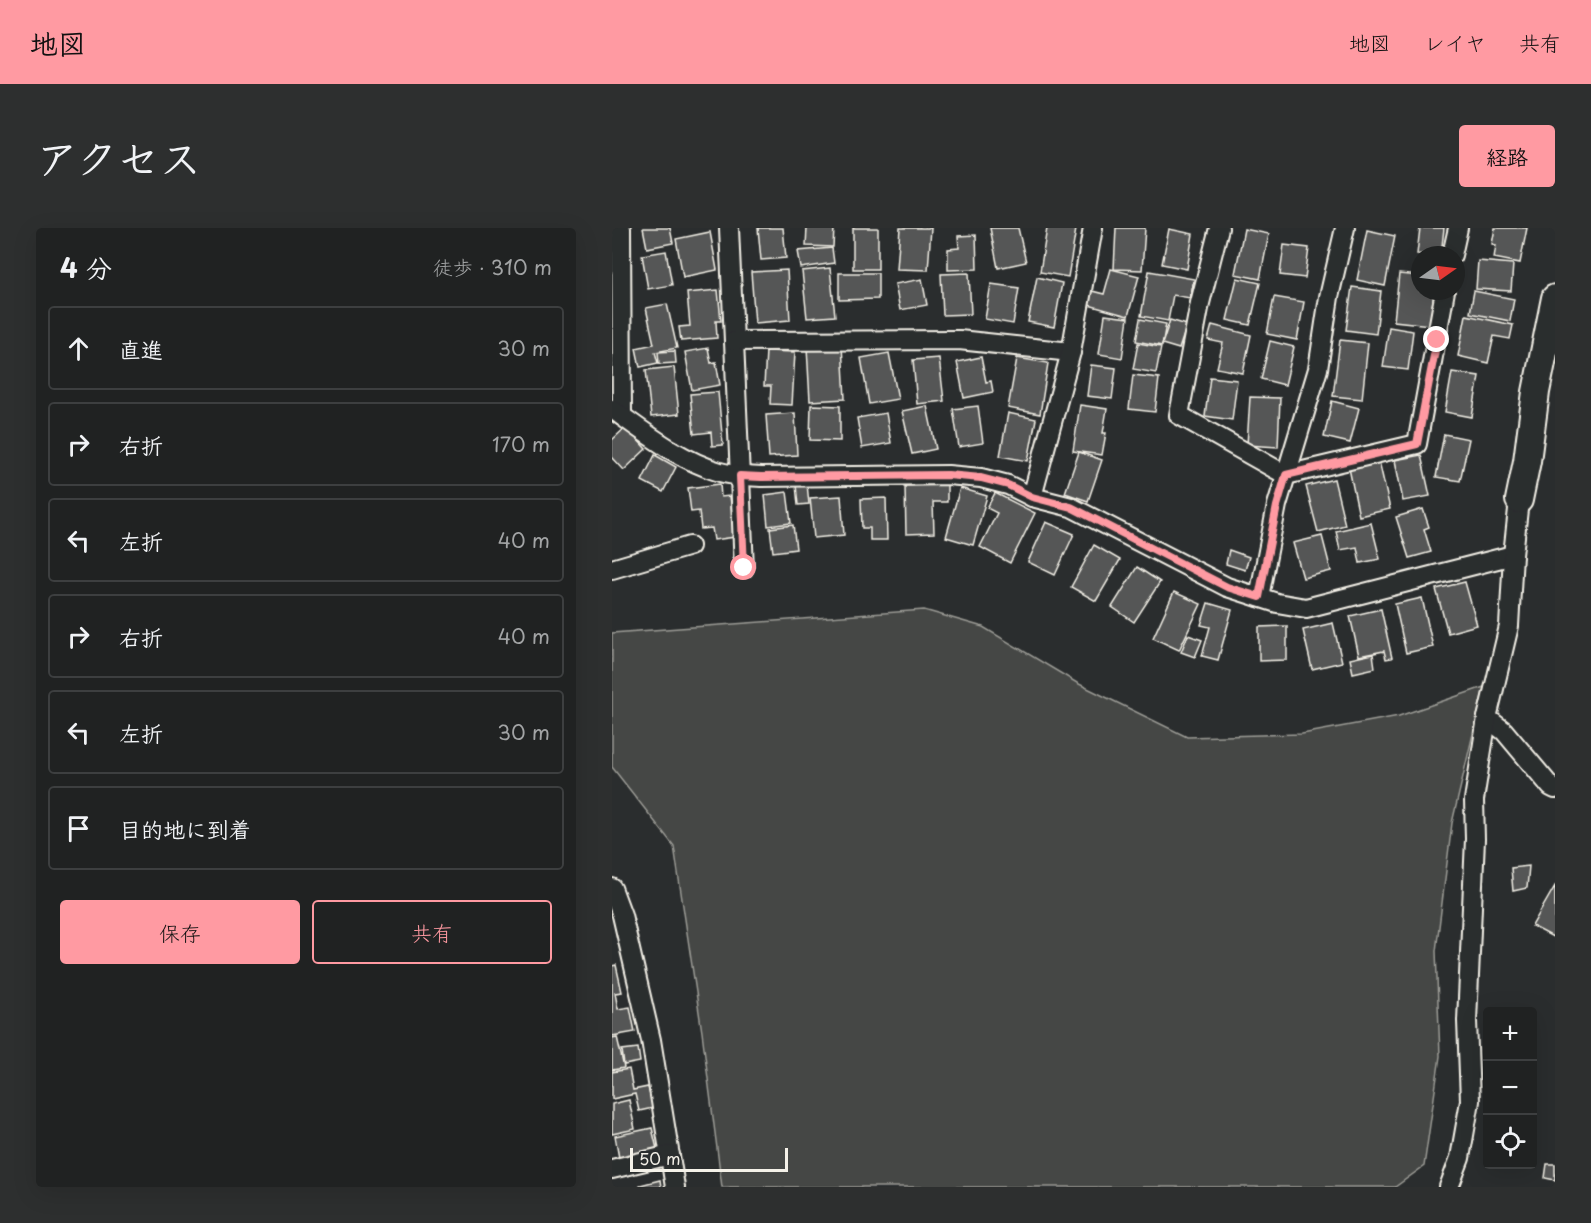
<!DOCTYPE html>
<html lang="ja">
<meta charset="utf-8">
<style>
:root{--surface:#202222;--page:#2d2f2f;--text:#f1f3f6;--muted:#a2a4a5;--line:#3d3f40;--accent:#ff9aa2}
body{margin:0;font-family:"Playpen Sans","Klee One",sans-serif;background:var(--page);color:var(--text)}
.controls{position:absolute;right:18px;bottom:18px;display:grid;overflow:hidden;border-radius:6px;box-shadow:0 6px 24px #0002}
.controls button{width:54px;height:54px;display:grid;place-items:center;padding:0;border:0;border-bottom:2px solid var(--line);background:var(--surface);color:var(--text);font:30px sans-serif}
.compass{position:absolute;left:799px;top:18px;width:54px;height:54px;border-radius:50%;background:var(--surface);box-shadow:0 6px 24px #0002;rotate:76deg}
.scale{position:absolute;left:18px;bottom:15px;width:158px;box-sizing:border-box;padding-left:6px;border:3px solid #f4f1e8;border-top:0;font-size:16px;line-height:21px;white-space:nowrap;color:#f4f1e8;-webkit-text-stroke:4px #2a2d2e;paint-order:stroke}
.stop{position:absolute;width:18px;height:18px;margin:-14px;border:4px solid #ff9aa2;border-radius:50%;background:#fff}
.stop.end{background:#ff9aa2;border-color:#fff;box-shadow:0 2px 6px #0008}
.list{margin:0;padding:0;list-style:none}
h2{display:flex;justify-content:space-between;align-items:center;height:78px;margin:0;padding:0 24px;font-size:26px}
h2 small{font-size:20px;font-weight:400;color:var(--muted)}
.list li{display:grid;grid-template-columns:39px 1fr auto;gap:18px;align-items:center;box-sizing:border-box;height:84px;margin:0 12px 12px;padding:0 12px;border:2px solid var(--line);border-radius:6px}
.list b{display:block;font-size:22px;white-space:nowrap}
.list em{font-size:20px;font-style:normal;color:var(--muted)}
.actions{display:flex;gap:12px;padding:18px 24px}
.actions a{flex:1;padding:14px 0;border:2px solid var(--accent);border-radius:6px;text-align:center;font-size:21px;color:var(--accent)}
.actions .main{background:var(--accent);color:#111}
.icon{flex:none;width:33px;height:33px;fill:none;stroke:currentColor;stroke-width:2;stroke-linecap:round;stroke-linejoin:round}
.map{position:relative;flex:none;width:943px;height:959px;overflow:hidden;border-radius:6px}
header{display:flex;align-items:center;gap:36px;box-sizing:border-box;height:84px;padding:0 30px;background:var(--accent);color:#111}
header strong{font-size:28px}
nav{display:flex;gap:33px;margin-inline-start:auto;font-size:21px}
.intro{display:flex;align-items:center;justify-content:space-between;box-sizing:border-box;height:144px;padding:0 36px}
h1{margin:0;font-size:42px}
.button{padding:15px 27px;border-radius:6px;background:var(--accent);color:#111;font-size:21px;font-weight:700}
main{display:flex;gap:36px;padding:0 36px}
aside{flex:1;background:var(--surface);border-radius:6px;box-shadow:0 6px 24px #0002}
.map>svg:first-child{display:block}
</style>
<header>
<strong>地図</strong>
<nav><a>地図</a><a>レイヤ</a><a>共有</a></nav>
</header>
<div class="intro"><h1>アクセス</h1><a class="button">経路</a></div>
<main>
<aside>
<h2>4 分<small>徒歩 · 310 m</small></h2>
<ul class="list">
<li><svg class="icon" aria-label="ahead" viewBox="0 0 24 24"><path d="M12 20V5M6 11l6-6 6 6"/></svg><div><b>直進</b></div><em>30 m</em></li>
<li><svg class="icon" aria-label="right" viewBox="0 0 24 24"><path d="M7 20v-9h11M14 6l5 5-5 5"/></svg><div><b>右折</b></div><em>170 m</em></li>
<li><svg class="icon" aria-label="left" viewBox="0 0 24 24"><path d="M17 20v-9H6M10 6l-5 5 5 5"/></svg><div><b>左折</b></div><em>40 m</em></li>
<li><svg class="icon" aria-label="right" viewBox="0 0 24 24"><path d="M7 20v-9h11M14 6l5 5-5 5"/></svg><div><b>右折</b></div><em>40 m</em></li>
<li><svg class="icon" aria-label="left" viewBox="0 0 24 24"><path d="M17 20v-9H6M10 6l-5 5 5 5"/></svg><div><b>左折</b></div><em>30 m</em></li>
<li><svg class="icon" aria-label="arrive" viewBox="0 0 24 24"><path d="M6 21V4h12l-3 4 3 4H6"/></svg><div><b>目的地に到着</b></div></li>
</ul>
<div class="actions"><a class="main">保存</a><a>共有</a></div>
</aside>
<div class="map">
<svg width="943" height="959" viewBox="0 0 943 959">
<rect width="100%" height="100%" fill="#2a2d2e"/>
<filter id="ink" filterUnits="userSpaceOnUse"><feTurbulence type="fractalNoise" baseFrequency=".0167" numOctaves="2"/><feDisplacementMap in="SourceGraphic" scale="12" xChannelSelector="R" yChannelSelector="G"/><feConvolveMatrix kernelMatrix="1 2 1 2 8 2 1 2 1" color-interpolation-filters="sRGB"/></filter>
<g filter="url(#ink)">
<!-- green -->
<path fill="#444645" stroke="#9c9c96" stroke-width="1.5" d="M 312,382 L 371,399 L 465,455 L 575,509 L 690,506 L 787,488 L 872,459 L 840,595 L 824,723 L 828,828 L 812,938 L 783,959 L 110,959 L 90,804 L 62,618 L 0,539 L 0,405 Z"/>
<!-- building -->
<g fill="#555756" stroke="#f4f1e8" stroke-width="1.5">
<path d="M 31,0 L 58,0 L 61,15 L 35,20 Z"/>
<path d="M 146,0 L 171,0 L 174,30 L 149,32 Z"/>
<path d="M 195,0 L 222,0 L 221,19 L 194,18 Z"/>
<rect x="241" y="0" width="25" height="41"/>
<path d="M 288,0 L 319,0 L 316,42 L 285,41 Z"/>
<path d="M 378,0 L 406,0 L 414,34 L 386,40 Z"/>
<path d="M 435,0 L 464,1 L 456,49 L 428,44 Z"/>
<path d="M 504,0 L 533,0 L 530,42 L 502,41 Z"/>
<path d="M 808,0 L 832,0 L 829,27 L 805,26 Z"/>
<path d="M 883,0 L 915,0 L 908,35 L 882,30 L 884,17 L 880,16 Z"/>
<path d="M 557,1 L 581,6 L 575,41 L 550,36 Z"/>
<path d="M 632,1 L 657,6 L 648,51 L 623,46 Z"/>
<path d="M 755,2 L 783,8 L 773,58 L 745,52 Z"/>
<path d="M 98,4 L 105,42 L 71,49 L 64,11 Z"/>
<path d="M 364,7 L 365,41 L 336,42 L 336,21 L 347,20 L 346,8 Z"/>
<path d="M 672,17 L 697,20 L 693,50 L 668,47 Z"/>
<path d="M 220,20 L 222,35 L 189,40 L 186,23 Z"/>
<path d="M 54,23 L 60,57 L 36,61 L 30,27 Z"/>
<path d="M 866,33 L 901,36 L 899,63 L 864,61 Z"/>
<path d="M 218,40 L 223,88 L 195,90 L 190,43 Z"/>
<path d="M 499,41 L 527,48 L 516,88 L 473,76 L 476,62 L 492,66 Z"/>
<path d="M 175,42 L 178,92 L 143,95 L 139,44 Z"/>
<path d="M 537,43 L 582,51 L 578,70 L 561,67 L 556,93 L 529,88 Z"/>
<path d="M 227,45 L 266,45 L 266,71 L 227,72 Z"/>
<path d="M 357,45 L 359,86 L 331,87 L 329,46 Z"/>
<path d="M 787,46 L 808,48 L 808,63 L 822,63 L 818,97 L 782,93 Z"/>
<path d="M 425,49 L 450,55 L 442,99 L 416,94 Z"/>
<path d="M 625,50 L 648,55 L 638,97 L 615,92 Z"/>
<path d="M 310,51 L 315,77 L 288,82 L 283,56 Z"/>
<path d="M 379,56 L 407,60 L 401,96 L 373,91 Z"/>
<path d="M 740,59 L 769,63 L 764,106 L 734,102 Z"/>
<path d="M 106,62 L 109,93 L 104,93 L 105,110 L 69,113 L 67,99 L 78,98 L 75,65 Z"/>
<path d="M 862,63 L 902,71 L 898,93 L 858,85 Z"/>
<path d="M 662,69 L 692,74 L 685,112 L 655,106 Z"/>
<path d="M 55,76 L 65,120 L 43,124 L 46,135 L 28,139 L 24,120 L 42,116 L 34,80 Z"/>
<path d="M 493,87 L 516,90 L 510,130 L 487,126 Z"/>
<path d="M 854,87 L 901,97 L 898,111 L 882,108 L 876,135 L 846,128 Z"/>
<path d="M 528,91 L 554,96 L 550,118 L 524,113 Z"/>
<path d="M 558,92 L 575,97 L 567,121 L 550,116 Z"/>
<path d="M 600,97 L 639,107 L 631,145 L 605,140 L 611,115 L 596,112 Z"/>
<path d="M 777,99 L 801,103 L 796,142 L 771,139 Z"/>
<path d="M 728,112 L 756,115 L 750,171 L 721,168 Z"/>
<path d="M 658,113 L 682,119 L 673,157 L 649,151 Z"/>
<path d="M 526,115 L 549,119 L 544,145 L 521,141 Z"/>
<path d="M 230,117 L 233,171 L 198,173 L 195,119 Z"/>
<path d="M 96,120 L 99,135 L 104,134 L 108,157 L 80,162 L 73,124 Z"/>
<path d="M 63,123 L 64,135 L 47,136 L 46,124 Z"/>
<path d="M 154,123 L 183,124 L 180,177 L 158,176 L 159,158 L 152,158 Z"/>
<path d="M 277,125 L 286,171 L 257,176 L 249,130 Z"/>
<path d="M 369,129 L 374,154 L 379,153 L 381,164 L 352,170 L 345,134 Z"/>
<path d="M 327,130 L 332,173 L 305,176 L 301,132 Z"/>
<path d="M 405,130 L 436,135 L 428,186 L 396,180 Z"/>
<path d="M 479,137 L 504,140 L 500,171 L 475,168 Z"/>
<path d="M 62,139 L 67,186 L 39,189 L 34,142 Z"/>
<path d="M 840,144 L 867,148 L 860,189 L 833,184 Z"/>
<path d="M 521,147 L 547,150 L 543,184 L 517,181 Z"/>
<path d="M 598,149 L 625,152 L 620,192 L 593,188 Z"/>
<path d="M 106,164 L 111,217 L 100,218 L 99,204 L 82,206 L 78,166 Z"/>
<path d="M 638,169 L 668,170 L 666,219 L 635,217 Z"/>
<path d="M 720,173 L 747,180 L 738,215 L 712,209 Z"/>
<path d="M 199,177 L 228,178 L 228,213 L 198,212 Z"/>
<path d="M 468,177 L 495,181 L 491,205 L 494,205 L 490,227 L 461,223 Z"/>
<path d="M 315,178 L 324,221 L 300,226 L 290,183 Z"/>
<path d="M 366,178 L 371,215 L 347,219 L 341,181 Z"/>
<path d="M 183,185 L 185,227 L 157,229 L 154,187 Z"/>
<path d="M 274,185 L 279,215 L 250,220 L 245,190 Z"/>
<path d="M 396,185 L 424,191 L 416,233 L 388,228 Z"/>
<path d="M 14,199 L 34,221 L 12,242 L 0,229 L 0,212 Z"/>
<path d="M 832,206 L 857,211 L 848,253 L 824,249 Z"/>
<path d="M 467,224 L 490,232 L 476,273 L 453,265 Z"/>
<path d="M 43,227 L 64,239 L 51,264 L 30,253 Z"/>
<path d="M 809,227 L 818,268 L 791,273 L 783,232 Z"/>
<path d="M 767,233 L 778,281 L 747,288 L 737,240 Z"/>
<path d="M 722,251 L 733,297 L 706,304 L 694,258 Z"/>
<path d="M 108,256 L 109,269 L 118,268 L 123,309 L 102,312 L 100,300 L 89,301 L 87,283 L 79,284 L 76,260 Z"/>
<path d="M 195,256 L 197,276 L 186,277 L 184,257 Z"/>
<path d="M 335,257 L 335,274 L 321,274 L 322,305 L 294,306 L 293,258 Z"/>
<path d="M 348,260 L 375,268 L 361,317 L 334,309 Z"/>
<path d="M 175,264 L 179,295 L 156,298 L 153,267 Z"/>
<path d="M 383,265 L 423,285 L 398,335 L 368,319 L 385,285 L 375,280 Z"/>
<path d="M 229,268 L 232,307 L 202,310 L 198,270 Z"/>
<path d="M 274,270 L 275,312 L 258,312 L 258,300 L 250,300 L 249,271 Z"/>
<path d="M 811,281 L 817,299 L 812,301 L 819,324 L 797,330 L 784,289 Z"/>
<path d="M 434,294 L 462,306 L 443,347 L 416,334 Z"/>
<path d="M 759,295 L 768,331 L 748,335 L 745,319 L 728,322 L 724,303 Z"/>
<path d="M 181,297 L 184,321 L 161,324 L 158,300 Z"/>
<path d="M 710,308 L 719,343 L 691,350 L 681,315 Z"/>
<path d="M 482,317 L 508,332 L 484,373 L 459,359 Z"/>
<path d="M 617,322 L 637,329 L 633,342 L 614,336 Z"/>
<path d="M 525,339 L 548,354 L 522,394 L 500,379 Z"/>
<path d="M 853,354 L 865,397 L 836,405 L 824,361 Z"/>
<path d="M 562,364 L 589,376 L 567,422 L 541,410 Z"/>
<path d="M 810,370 L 821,419 L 794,425 L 783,376 Z"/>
<path d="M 596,375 L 620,382 L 606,432 L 590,428 L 598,399 L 589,397 Z"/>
<path d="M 769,381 L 780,430 L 774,431 L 772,423 L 747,428 L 738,388 Z"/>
<path d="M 721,395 L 730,434 L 700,441 L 691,402 Z"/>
<path d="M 675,398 L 675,432 L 647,433 L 647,399 Z"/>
<path d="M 576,407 L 590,412 L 583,429 L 569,424 Z"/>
<path d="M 761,426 L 763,440 L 741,445 L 738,431 Z"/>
<path d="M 917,638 L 915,660 L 901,663 L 899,640 Z"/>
<path d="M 943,658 L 943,706 L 941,709 L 920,698 Z"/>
<path d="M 4,737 L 10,764 L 3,765 L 6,781 L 18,779 L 23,804 L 0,808 L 0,738 Z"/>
<path d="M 5,809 L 12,840 L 0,842 L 0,810 Z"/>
<path d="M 26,820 L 28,834 L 12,837 L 10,822 Z"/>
<path d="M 17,841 L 21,862 L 36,859 L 41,880 L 27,883 L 23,866 L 0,871 L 0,844 Z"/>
<path d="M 17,872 L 23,901 L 0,906 L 0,876 Z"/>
<path d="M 40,900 L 45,921 L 7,930 L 3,908 Z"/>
<path d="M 935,936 L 943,936 L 943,952 L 933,950 Z"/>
<path d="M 48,952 L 49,959 L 28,959 L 28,957 Z"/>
</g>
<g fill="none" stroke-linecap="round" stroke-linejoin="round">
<defs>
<g id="street">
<path d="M 9,0 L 10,188"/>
<path d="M 117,0 L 132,340"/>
<path d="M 607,0 L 588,75 L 567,187 L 674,247 L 805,216 L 833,63"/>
<path d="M 840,27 L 846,0"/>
<path d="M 122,113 L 347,112 L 459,124"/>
<path d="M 0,181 C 34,205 67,232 108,244 C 121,248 135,248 149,249 L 336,247 L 369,250 L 396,257 L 420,269 L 459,279 L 615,359 L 665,375 L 694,380 L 901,327"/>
<path d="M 420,269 L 459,124 L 481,0"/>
<path d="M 0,341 L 78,318"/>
<path d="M 647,369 L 665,277 L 706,141 L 717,69 L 733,0"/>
<path d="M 875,490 L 892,503 L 939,559 L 943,561"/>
<path d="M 0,660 L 10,687 L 39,812 L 63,959"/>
<path d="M 0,941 L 58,927"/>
<path d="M 837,959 L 848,930 L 858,873 L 855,793 L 863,611 L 862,572 L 875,490 L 897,398 L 901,327 L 907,272"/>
</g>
<path id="secondary" d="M 907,272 L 915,233 L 924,164 L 943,70"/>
</defs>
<!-- street casing -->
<use href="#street" stroke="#f4f1e8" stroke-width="22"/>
<!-- secondary casing -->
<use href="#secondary" stroke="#f4f1e8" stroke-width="30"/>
<!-- street -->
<use href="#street" stroke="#2a2d2e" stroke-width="18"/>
<!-- secondary -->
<use href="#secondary" stroke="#2a2d2e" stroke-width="26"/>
</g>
</g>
<g fill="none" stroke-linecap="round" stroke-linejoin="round" filter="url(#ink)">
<!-- route -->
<path stroke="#ff9aa2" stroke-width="8" d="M 132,340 L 128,248 L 149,249 L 336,247 L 369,250 L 396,257 L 420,269 L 459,279 L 615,359 L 647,369 L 665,278 L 674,247 L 805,216 L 825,112"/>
</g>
</svg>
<div class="controls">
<button>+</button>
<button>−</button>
<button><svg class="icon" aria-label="locate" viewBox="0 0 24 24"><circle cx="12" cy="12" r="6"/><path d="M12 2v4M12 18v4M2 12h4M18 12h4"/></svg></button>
</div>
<svg class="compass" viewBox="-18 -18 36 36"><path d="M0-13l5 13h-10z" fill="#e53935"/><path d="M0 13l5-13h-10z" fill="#a2a4a5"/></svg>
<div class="scale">50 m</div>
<div class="stop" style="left:132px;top:340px"></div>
<div class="stop end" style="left:825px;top:112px"></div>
</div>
</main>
